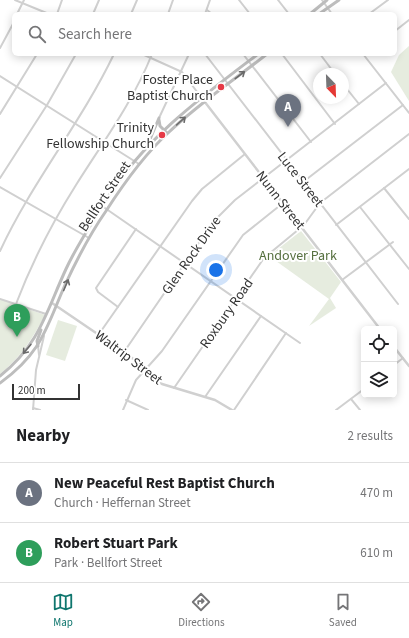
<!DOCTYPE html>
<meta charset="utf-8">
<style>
:root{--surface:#fff;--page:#f2f2f2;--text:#202124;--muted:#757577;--line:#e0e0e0;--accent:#0f766e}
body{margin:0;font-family:"Source Sans 3",sans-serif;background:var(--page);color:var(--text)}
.controls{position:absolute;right:12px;bottom:12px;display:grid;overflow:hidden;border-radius:6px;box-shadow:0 2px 10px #0003}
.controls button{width:36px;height:36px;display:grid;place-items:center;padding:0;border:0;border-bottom:1px solid var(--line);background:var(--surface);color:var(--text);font:20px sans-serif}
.compass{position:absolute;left:313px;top:68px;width:36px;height:36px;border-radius:50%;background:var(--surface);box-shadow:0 2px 10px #0003;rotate:157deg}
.scale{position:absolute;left:12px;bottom:10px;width:68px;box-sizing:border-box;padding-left:4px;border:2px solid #333;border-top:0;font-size:11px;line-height:14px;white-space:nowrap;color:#333;-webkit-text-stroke:3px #fff;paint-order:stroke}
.you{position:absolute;left:216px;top:270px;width:14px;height:14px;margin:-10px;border:3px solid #fff;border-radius:50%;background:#1a73e8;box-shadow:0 0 0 6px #1a73e833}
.badge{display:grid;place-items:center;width:26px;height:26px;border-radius:50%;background:var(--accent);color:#fff;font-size:13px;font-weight:700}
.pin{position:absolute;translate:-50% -33px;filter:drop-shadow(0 1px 2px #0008)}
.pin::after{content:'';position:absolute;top:21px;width:14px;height:12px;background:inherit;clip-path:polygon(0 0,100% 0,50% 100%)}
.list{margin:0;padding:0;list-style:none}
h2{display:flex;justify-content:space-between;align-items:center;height:52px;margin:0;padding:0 16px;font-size:17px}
h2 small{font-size:13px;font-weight:400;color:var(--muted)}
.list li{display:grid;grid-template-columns:26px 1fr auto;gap:12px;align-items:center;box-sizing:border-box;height:60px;padding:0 16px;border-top:1px solid var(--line)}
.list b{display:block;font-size:15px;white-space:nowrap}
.list p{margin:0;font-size:13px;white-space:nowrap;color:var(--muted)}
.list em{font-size:13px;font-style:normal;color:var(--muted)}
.icon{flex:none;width:22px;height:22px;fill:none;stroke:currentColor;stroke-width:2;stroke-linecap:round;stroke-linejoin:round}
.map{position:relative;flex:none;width:409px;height:410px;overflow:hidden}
.search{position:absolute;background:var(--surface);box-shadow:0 2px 10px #0003;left:12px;right:12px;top:12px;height:44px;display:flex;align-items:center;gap:10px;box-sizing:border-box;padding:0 14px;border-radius:6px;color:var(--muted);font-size:15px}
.sheet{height:172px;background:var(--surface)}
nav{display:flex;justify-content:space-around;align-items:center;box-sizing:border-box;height:56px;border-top:1px solid var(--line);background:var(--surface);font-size:11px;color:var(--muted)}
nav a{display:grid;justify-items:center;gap:2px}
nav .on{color:var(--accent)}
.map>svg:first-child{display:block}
</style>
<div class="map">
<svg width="409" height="410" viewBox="0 0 409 410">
<rect width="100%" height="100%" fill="#fff"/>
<!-- green -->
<g fill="#e6ecdf">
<path d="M 409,46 L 409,101 L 391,72 L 399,55 Z"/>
<path d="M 301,231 L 341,282 L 330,298 L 336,308 L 309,326 L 329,299 L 269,256 Z"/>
<path d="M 0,299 L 45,315 C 33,338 21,357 0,374 Z"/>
<path d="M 58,320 L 77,326 L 65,361 L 46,355 Z"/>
</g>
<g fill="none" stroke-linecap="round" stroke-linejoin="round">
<!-- minor -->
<g stroke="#d0d0d0" stroke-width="2">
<path d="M 15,0 L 49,14"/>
<path d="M 239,0 L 250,14"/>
<path d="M 278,0 L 289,14"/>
<path d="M 322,0 L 332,14"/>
<path d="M 207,10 L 212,14"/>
<path d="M 17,14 L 24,0"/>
<path d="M 57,14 L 62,0"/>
<path d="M 93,14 L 99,0"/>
<path d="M 131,14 L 137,0"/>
<path d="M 168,14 L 173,0"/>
<path d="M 205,14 L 210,0"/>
<path d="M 369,14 L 388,0"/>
<path d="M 395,31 L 409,20"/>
<path d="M 0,48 L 14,22"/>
<path d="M 142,54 L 182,72 L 201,97"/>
<path d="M 205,54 L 398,304"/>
<path d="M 243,54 L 311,142"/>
<path d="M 282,54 L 335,124"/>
<path d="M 320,54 L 335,74"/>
<path d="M 363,54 L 409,113"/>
<path d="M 0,76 L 139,164"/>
<path d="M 343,84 L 359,104"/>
<path d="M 0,114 L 37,54"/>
<path d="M 159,118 L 189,54"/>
<path d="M 0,178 L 47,105 L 76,54"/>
<path d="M 303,182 L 403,105"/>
<path d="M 0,187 L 89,238"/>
<path d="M 384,188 L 409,219"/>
<path d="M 102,206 L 300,343"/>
<path d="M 360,207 L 409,269"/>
<path d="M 336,225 L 409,169"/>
<path d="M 0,251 C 32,182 81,123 114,54"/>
<path d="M 342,280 L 393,242"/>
<path d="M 0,299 L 46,314"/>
<path d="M 16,304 C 32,262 52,223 76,185 C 103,142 133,102 152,54"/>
<path d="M 118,307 L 98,292 L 96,288 L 136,229"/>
<path d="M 99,334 L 192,201 L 202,189 L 245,154"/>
<path d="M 38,346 L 39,355"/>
<path d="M 124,352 L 213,222 L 235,200 L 386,83"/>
<path d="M 394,365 L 403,358"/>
<path d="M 174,388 L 264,258 L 304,225 L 320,203 L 409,134"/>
<path d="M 205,397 L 261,316"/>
<path d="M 351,399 L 360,410"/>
<path d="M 126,400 L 148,410"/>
<path d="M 33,408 L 40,410"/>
<path d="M 33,410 L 36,370 L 44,336"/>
<path d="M 123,410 L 136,380 L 162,351 L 243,235 L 283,203"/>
<path d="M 234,410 L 286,333"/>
<path d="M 336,410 L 364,389"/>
</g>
<!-- tertiary -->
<g stroke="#d0d0d0" stroke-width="2.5">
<path d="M 201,97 L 380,329"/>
<path d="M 52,303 L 124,352 L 136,361 L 154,379 L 162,384 L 215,400 L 232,410"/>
<path d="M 394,347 L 409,366"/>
</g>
<!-- secondary -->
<g stroke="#bdbdbd" stroke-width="3">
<path d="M 310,14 L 327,0"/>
<path d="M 319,14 L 339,0"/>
<path d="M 159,120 L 160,126 L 167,133"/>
<path d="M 148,144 L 159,118"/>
<path d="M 38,346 L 37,341 L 41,330"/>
<path d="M 0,376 C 40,344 46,312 66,269 C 77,245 92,223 106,200 C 145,138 200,98 258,54"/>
<path d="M 0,383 C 42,353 46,328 65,285 C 77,259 90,234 106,211 C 124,183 144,155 168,133 C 198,104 234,80 267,54"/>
</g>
</g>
<!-- one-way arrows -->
<defs><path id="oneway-shaft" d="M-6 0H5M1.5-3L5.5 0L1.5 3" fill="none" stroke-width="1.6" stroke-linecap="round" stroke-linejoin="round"/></defs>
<g stroke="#6a6a6a">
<use href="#oneway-shaft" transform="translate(240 75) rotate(-37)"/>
<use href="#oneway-shaft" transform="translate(181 121) rotate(-42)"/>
<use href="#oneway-shaft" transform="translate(66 285) rotate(-67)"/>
<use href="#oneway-shaft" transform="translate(27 349) rotate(130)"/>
</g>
<!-- markers -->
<g fill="#e63946" stroke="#fff" stroke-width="1.5">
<circle cx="221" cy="87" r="4"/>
<circle cx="162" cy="135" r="4"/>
</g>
<g text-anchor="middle" stroke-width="4" stroke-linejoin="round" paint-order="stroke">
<!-- poi labels -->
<g font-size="14" fill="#333" stroke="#fff" text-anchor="end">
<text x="213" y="84">Foster Place<tspan x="213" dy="16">Baptist Church</tspan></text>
<text x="154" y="132">Trinity<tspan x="154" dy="16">Fellowship Church</tspan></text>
</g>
<!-- street labels -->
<g font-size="14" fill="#333" stroke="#fff">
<text transform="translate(301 179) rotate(52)" y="5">Luce Street</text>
<text transform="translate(104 196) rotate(-56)" y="5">Bellfort Street</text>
<text transform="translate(281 200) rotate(52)" y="5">Nunn Street</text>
<text transform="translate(191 255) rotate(-55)" y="5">Glen Rock Drive</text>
<text transform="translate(226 313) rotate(-55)" y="5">Roxbury Road</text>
<text transform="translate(129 357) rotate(37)" y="5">Waltrip Street</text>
</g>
<!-- park labels -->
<g font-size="14" fill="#56703f" stroke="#fff">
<text x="298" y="260">Andover Park</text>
</g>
</g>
</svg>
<div class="controls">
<button><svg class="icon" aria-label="locate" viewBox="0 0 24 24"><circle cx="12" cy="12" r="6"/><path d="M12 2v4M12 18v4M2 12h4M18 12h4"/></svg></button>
<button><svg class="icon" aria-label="layers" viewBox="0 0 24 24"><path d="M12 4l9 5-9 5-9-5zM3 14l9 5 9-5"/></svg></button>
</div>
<svg class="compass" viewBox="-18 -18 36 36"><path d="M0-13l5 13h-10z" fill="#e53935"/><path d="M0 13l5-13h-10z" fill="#757577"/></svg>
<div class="scale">200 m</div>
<div class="you"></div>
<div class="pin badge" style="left:288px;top:127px;background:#6b7280">A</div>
<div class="pin badge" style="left:17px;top:337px;background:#2e9e5b">B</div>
<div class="search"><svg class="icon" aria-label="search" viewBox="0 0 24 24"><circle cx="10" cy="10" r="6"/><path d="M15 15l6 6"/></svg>Search here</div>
</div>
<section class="sheet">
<h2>Nearby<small>2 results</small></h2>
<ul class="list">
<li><span class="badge" style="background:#6b7280">A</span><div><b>New Peaceful Rest Baptist Church</b><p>Church · Heffernan Street</p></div><em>470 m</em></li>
<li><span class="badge" style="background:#2e9e5b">B</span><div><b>Robert Stuart Park</b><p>Park · Bellfort Street</p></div><em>610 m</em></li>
</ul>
</section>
<nav>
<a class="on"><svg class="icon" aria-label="map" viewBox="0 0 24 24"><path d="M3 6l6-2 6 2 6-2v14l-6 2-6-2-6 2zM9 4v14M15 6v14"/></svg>Map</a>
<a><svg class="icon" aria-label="directions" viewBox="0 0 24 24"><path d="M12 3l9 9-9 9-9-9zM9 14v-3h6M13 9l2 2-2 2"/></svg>Directions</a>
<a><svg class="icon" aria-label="saved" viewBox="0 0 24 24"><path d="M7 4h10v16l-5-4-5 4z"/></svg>Saved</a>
</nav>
